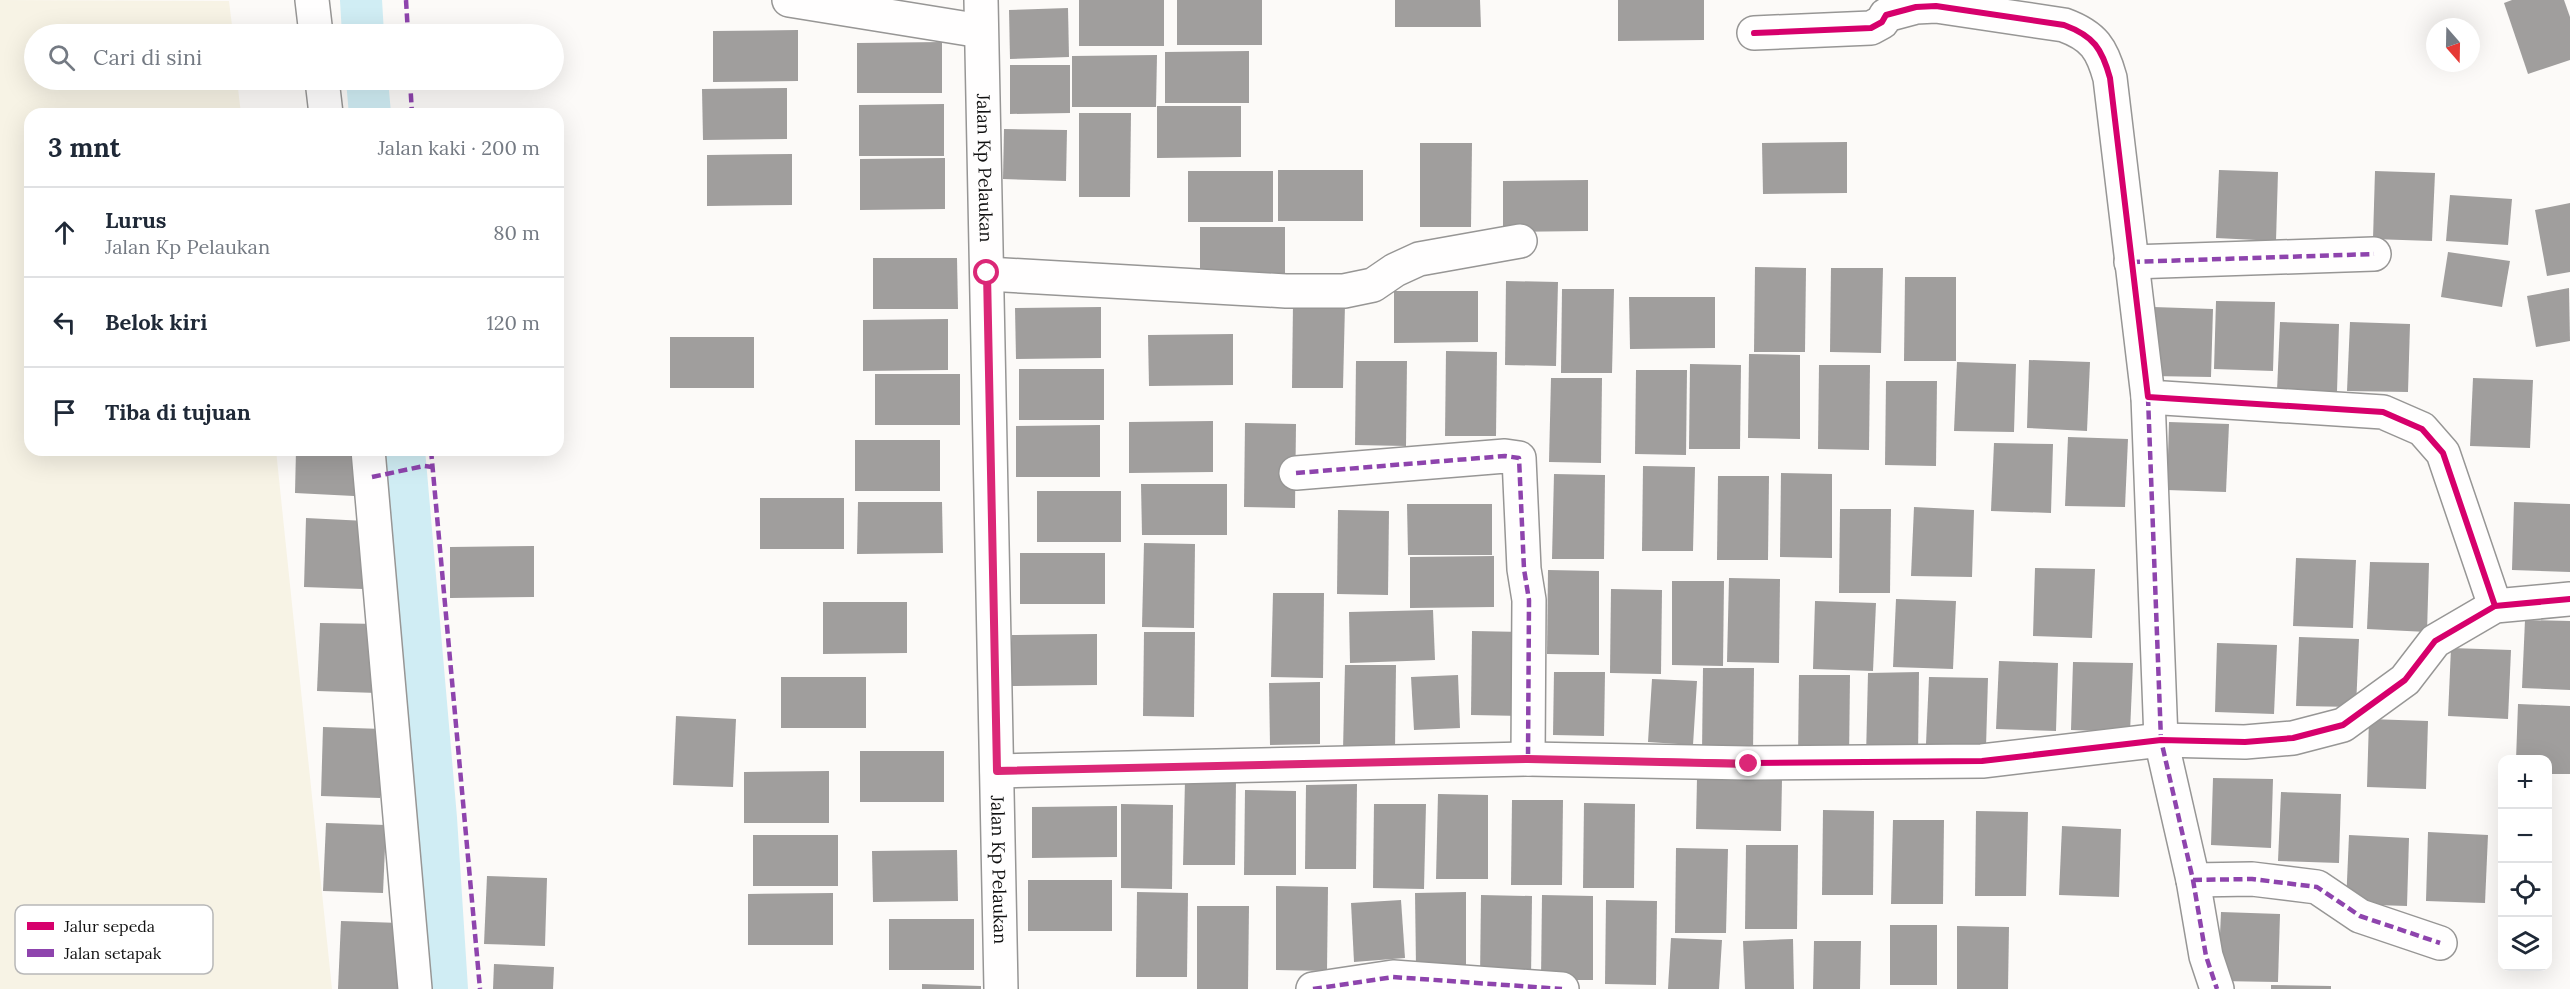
<!DOCTYPE html>
<html lang="id">
<meta charset="utf-8">
<style>
:root{--surface:#fff;--page:#f6f6f7;--text:#1f2937;--muted:#747a83;--line:#e0e1e3}
body{margin:0;font-family:Lora,serif;background:var(--page);color:var(--text)}
.controls{position:absolute;right:18px;bottom:18px;display:grid;overflow:hidden;border-radius:12px;box-shadow:0 6px 24px #0002}
.controls button{width:54px;height:54px;display:grid;place-items:center;padding:0;border:0;border-bottom:2px solid var(--line);background:var(--surface);color:var(--text);font:30px sans-serif}
.compass{position:absolute;left:2426px;top:18px;width:54px;height:54px;border-radius:50%;background:var(--surface);box-shadow:0 6px 24px #0002;rotate:160deg}
.stop{position:absolute;width:18px;height:18px;margin:-14px;border:4px solid #db2777;border-radius:50%;background:#fff}
.stop.end{background:#db2777;border-color:#fff;box-shadow:0 2px 6px #0008}
.list{margin:0;padding:0;list-style:none}
h2{display:flex;justify-content:space-between;align-items:center;height:78px;margin:0;padding:0 24px;font-size:26px}
h2 small{font-size:20px;font-weight:400;color:var(--muted)}
.list li{display:grid;grid-template-columns:39px 1fr auto;gap:18px;align-items:center;box-sizing:border-box;height:90px;padding:0 24px;border-top:2px solid var(--line)}
.list b{display:block;font-size:22px;white-space:nowrap}
.list p{margin:0;font-size:20px;white-space:nowrap;color:var(--muted)}
.list em{font-size:20px;font-style:normal;color:var(--muted)}
.icon{flex:none;width:33px;height:33px;fill:none;stroke:currentColor;stroke-width:2;stroke-linecap:round;stroke-linejoin:round}
.map{position:relative;flex:none;width:2570px;height:989px;overflow:hidden}
.search{position:absolute;background:var(--surface);box-shadow:0 6px 24px #0002;left:24px;top:24px;width:540px;height:66px;display:flex;align-items:center;gap:15px;box-sizing:border-box;padding:0 21px;border-radius:33px;color:var(--muted);font-size:22px}
.panel{position:absolute;background:var(--surface);box-shadow:0 6px 24px #0002;left:24px;top:108px;width:540px;height:348px;border-radius:18px}
.map>svg:first-child{display:block}
</style>
<div class="map">
<svg width="2570" height="989" viewBox="0 0 2570 989">
<rect width="100%" height="100%" fill="#fcfaf8"/>
<!-- farmland -->
<path fill="#f7f3e5" d="M 0,0 L 229,1 L 233,34 L 34,34 L 34,80 L 237,80 L 241,114 L 30,114 L 30,450 L 276,450 L 332,989 L 0,989 Z"/>
<g fill="none" stroke-linecap="round" stroke-linejoin="round">
<!-- canal -->
<g stroke="#d0edf4" stroke-width="42">
<path d="M 361,0 L 363,34"/>
<path d="M 367,80 L 370,114"/>
<path d="M 404,450 L 436,818 L 447,989"/>
</g>
</g>
<!-- building -->
<g fill="#a09e9d">
<rect x="1079" y="0" width="85" height="46"/>
<rect x="1177" y="0" width="85" height="45"/>
<path d="M 1395,0 L 1480,0 L 1481,27 L 1395,27 Z"/>
<path d="M 1618,0 L 1704,0 L 1704,40 L 1618,41 Z"/>
<path d="M 2512,0 L 2564,0 L 2570,17 L 2570,60 L 2528,74 L 2504,3 Z"/>
<path d="M 1068,8 L 1069,57 L 1010,59 L 1009,10 Z"/>
<path d="M 798,30 L 798,81 L 713,82 L 713,31 Z"/>
<path d="M 942,42 L 942,93 L 857,93 L 857,43 Z"/>
<path d="M 1249,51 L 1249,103 L 1165,103 L 1165,52 Z"/>
<path d="M 1157,55 L 1156,107 L 1072,107 L 1072,56 Z"/>
<path d="M 1010,65 L 1070,65 L 1070,113 L 1010,114 Z"/>
<path d="M 787,88 L 787,139 L 703,140 L 702,89 Z"/>
<path d="M 944,104 L 944,156 L 859,156 L 859,105 Z"/>
<path d="M 1157,106 L 1241,106 L 1241,157 L 1157,158 Z"/>
<path d="M 1079,113 L 1131,113 L 1130,197 L 1079,197 Z"/>
<path d="M 1004,129 L 1067,130 L 1066,181 L 1003,179 Z"/>
<path d="M 1847,142 L 1847,193 L 1763,194 L 1762,143 Z"/>
<path d="M 1420,143 L 1472,143 L 1471,227 L 1420,227 Z"/>
<path d="M 792,154 L 792,205 L 707,206 L 707,155 Z"/>
<path d="M 945,158 L 945,209 L 860,210 L 860,159 Z"/>
<rect x="1278" y="170" width="85" height="51"/>
<path d="M 2219,170 L 2278,172 L 2276,241 L 2216,238 Z"/>
<rect x="1188" y="171" width="85" height="51"/>
<path d="M 2375,171 L 2435,173 L 2432,241 L 2373,239 Z"/>
<path d="M 1588,180 L 1588,231 L 1503,232 L 1503,181 Z"/>
<path d="M 2450,195 L 2512,199 L 2508,245 L 2446,241 Z"/>
<path d="M 2570,203 L 2570,272 L 2547,276 L 2535,210 Z"/>
<rect x="1200" y="227" width="85" height="51"/>
<path d="M 2448,252 L 2510,261 L 2502,307 L 2441,297 Z"/>
<path d="M 873,258 L 957,258 L 958,309 L 873,309 Z"/>
<path d="M 1755,267 L 1806,268 L 1805,352 L 1754,352 Z"/>
<path d="M 1831,268 L 1883,268 L 1881,353 L 1830,352 Z"/>
<path d="M 1905,277 L 1956,277 L 1956,361 L 1904,361 Z"/>
<path d="M 1506,281 L 1558,282 L 1556,366 L 1505,365 Z"/>
<path d="M 2569,288 L 2570,341 L 2536,347 L 2527,296 Z"/>
<path d="M 1562,289 L 1614,289 L 1612,373 L 1561,373 Z"/>
<path d="M 1394,291 L 1478,291 L 1478,342 L 1394,343 Z"/>
<path d="M 1629,297 L 1715,297 L 1715,348 L 1630,349 Z"/>
<path d="M 2216,301 L 2275,302 L 2273,371 L 2214,369 Z"/>
<path d="M 1293,303 L 1345,304 L 1343,388 L 1292,388 Z"/>
<path d="M 1101,307 L 1101,358 L 1016,359 L 1015,308 Z"/>
<path d="M 2153,307 L 2213,309 L 2211,377 L 2151,376 Z"/>
<path d="M 948,319 L 948,370 L 863,371 L 863,320 Z"/>
<path d="M 2280,322 L 2339,324 L 2337,392 L 2277,391 Z"/>
<path d="M 2350,322 L 2410,324 L 2408,392 L 2347,391 Z"/>
<path d="M 1233,334 L 1233,385 L 1149,386 L 1148,335 Z"/>
<rect x="670" y="337" width="84" height="51"/>
<path d="M 1446,351 L 1497,352 L 1496,436 L 1445,436 Z"/>
<path d="M 1749,354 L 1800,355 L 1800,439 L 1748,438 Z"/>
<path d="M 2029,360 L 2090,362 L 2087,431 L 2027,428 Z"/>
<path d="M 1356,361 L 1407,361 L 1406,446 L 1355,445 Z"/>
<path d="M 1957,362 L 2016,364 L 2014,432 L 1954,431 Z"/>
<path d="M 1690,364 L 1741,365 L 1740,449 L 1689,449 Z"/>
<path d="M 1819,365 L 1870,365 L 1869,450 L 1818,449 Z"/>
<rect x="1019" y="369" width="85" height="51"/>
<path d="M 1636,370 L 1687,370 L 1686,455 L 1635,454 Z"/>
<rect x="875" y="374" width="85" height="51"/>
<path d="M 1551,378 L 1602,378 L 1601,463 L 1549,462 Z"/>
<path d="M 2473,378 L 2533,380 L 2530,448 L 2470,446 Z"/>
<path d="M 1886,381 L 1937,381 L 1936,466 L 1885,465 Z"/>
<path d="M 1213,421 L 1213,472 L 1129,473 L 1129,422 Z"/>
<path d="M 2169,422 L 2229,424 L 2226,492 L 2167,490 Z"/>
<path d="M 1245,423 L 1296,424 L 1295,508 L 1244,507 Z"/>
<path d="M 1100,425 L 1100,477 L 1016,477 L 1016,426 Z"/>
<path d="M 2068,437 L 2128,439 L 2125,507 L 2065,506 Z"/>
<rect x="855" y="440" width="85" height="51"/>
<path d="M 1994,443 L 2053,444 L 2051,513 L 1991,511 Z"/>
<path d="M 296,450 L 356,450 L 354,496 L 295,493 Z"/>
<path d="M 1643,466 L 1695,467 L 1693,551 L 1642,551 Z"/>
<path d="M 1781,473 L 1832,474 L 1832,558 L 1780,557 Z"/>
<path d="M 1554,474 L 1605,475 L 1604,559 L 1552,559 Z"/>
<path d="M 1718,476 L 1769,476 L 1768,560 L 1717,560 Z"/>
<path d="M 1141,484 L 1227,484 L 1227,535 L 1142,535 Z"/>
<rect x="1037" y="491" width="84" height="51"/>
<rect x="760" y="498" width="84" height="51"/>
<path d="M 858,502 L 942,502 L 943,553 L 857,554 Z"/>
<path d="M 2514,502 L 2570,504 L 2570,572 L 2512,570 Z"/>
<path d="M 1407,504 L 1492,504 L 1492,555 L 1408,555 Z"/>
<path d="M 1914,507 L 1974,510 L 1972,577 L 1911,576 Z"/>
<path d="M 1840,509 L 1891,509 L 1890,593 L 1839,593 Z"/>
<path d="M 1338,510 L 1389,511 L 1388,595 L 1337,594 Z"/>
<path d="M 306,518 L 366,521 L 363,589 L 304,587 Z"/>
<path d="M 1144,543 L 1195,544 L 1194,628 L 1142,627 Z"/>
<path d="M 534,546 L 534,597 L 450,598 L 450,547 Z"/>
<rect x="1020" y="553" width="85" height="51"/>
<path d="M 1494,556 L 1494,607 L 1410,608 L 1410,557 Z"/>
<path d="M 2296,558 L 2356,560 L 2353,628 L 2293,626 Z"/>
<path d="M 2370,562 L 2429,563 L 2427,632 L 2367,629 Z"/>
<path d="M 2035,568 L 2095,569 L 2092,638 L 2033,636 Z"/>
<path d="M 1548,570 L 1599,571 L 1599,655 L 1547,654 Z"/>
<path d="M 1729,578 L 1780,579 L 1779,663 L 1727,662 Z"/>
<path d="M 1672,581 L 1724,581 L 1723,666 L 1672,665 Z"/>
<path d="M 1611,589 L 1662,590 L 1661,674 L 1610,673 Z"/>
<path d="M 1273,593 L 1324,593 L 1323,678 L 1271,677 Z"/>
<path d="M 1896,599 L 1956,601 L 1953,669 L 1893,667 Z"/>
<path d="M 1815,601 L 1876,603 L 1873,671 L 1813,669 Z"/>
<path d="M 823,602 L 907,602 L 907,653 L 823,654 Z"/>
<path d="M 1433,610 L 1435,660 L 1350,663 L 1349,612 Z"/>
<path d="M 2525,620 L 2570,621 L 2570,690 L 2522,688 Z"/>
<path d="M 320,623 L 380,624 L 377,693 L 317,691 Z"/>
<path d="M 1472,631 L 1524,632 L 1523,716 L 1471,715 Z"/>
<path d="M 1144,632 L 1195,632 L 1194,717 L 1143,716 Z"/>
<path d="M 1097,634 L 1097,685 L 1012,686 L 1012,635 Z"/>
<path d="M 2299,637 L 2359,639 L 2356,707 L 2296,706 Z"/>
<path d="M 2217,643 L 2277,645 L 2274,714 L 2215,712 Z"/>
<path d="M 2451,648 L 2511,650 L 2508,719 L 2448,716 Z"/>
<path d="M 1999,661 L 2058,663 L 2056,731 L 1996,729 Z"/>
<path d="M 2073,662 L 2133,663 L 2130,732 L 2071,730 Z"/>
<path d="M 1345,665 L 1396,665 L 1395,750 L 1343,750 Z"/>
<path d="M 1703,668 L 1754,668 L 1753,753 L 1702,753 Z"/>
<path d="M 1554,672 L 1605,672 L 1604,736 L 1553,735 Z"/>
<path d="M 1919,672 L 1918,757 L 1866,757 L 1868,673 Z"/>
<path d="M 1458,675 L 1460,728 L 1414,730 L 1411,677 Z"/>
<path d="M 1799,675 L 1850,675 L 1849,760 L 1798,759 Z"/>
<rect x="781" y="677" width="85" height="51"/>
<path d="M 1929,677 L 1988,678 L 1986,747 L 1926,744 Z"/>
<path d="M 1652,679 L 1697,681 L 1693,745 L 1648,742 Z"/>
<path d="M 1320,682 L 1320,744 L 1270,745 L 1269,683 Z"/>
<path d="M 2518,704 L 2570,706 L 2570,774 L 2548,774 L 2548,760 L 2516,760 Z"/>
<path d="M 676,716 L 736,719 L 733,787 L 673,785 Z"/>
<path d="M 2369,719 L 2428,721 L 2426,789 L 2367,787 Z"/>
<path d="M 323,727 L 383,729 L 380,798 L 321,796 Z"/>
<rect x="860" y="751" width="84" height="51"/>
<path d="M 829,771 L 829,823 L 744,823 L 744,772 Z"/>
<path d="M 1697,778 L 1782,779 L 1781,831 L 1696,829 Z"/>
<path d="M 2213,778 L 2273,779 L 2271,848 L 2211,845 Z"/>
<path d="M 1185,780 L 1236,780 L 1235,865 L 1183,865 Z"/>
<path d="M 1357,784 L 1356,869 L 1305,869 L 1306,785 Z"/>
<path d="M 1245,790 L 1296,791 L 1296,875 L 1244,875 Z"/>
<path d="M 2281,792 L 2341,794 L 2339,863 L 2278,861 Z"/>
<path d="M 1438,794 L 1488,795 L 1488,879 L 1436,879 Z"/>
<path d="M 1512,800 L 1563,800 L 1562,885 L 1511,885 Z"/>
<path d="M 1584,803 L 1635,804 L 1634,888 L 1583,888 Z"/>
<path d="M 1121,804 L 1173,805 L 1172,889 L 1121,888 Z"/>
<path d="M 1374,804 L 1426,804 L 1424,889 L 1373,888 Z"/>
<path d="M 1117,806 L 1117,857 L 1032,858 L 1032,807 Z"/>
<path d="M 1823,810 L 1874,811 L 1873,895 L 1822,895 Z"/>
<path d="M 1976,811 L 2028,812 L 2026,896 L 1975,896 Z"/>
<path d="M 1893,820 L 1944,820 L 1943,904 L 1891,904 Z"/>
<path d="M 326,823 L 386,825 L 383,893 L 323,891 Z"/>
<path d="M 2062,826 L 2121,829 L 2119,897 L 2059,895 Z"/>
<path d="M 2428,832 L 2488,835 L 2485,903 L 2426,901 Z"/>
<rect x="753" y="835" width="85" height="51"/>
<path d="M 2349,835 L 2409,838 L 2407,906 L 2346,904 Z"/>
<path d="M 1746,845 L 1798,845 L 1797,929 L 1745,929 Z"/>
<path d="M 1676,848 L 1728,849 L 1726,933 L 1675,933 Z"/>
<path d="M 957,850 L 958,901 L 873,902 L 872,851 Z"/>
<path d="M 487,876 L 547,878 L 545,946 L 484,944 Z"/>
<rect x="1028" y="880" width="84" height="51"/>
<path d="M 1276,886 L 1328,887 L 1327,971 L 1276,970 Z"/>
<path d="M 1137,892 L 1188,893 L 1187,977 L 1136,977 Z"/>
<path d="M 1466,892 L 1466,966 L 1416,967 L 1415,893 Z"/>
<path d="M 833,893 L 833,945 L 748,945 L 748,894 Z"/>
<path d="M 1481,895 L 1532,896 L 1531,980 L 1480,979 Z"/>
<path d="M 1542,895 L 1593,896 L 1593,980 L 1541,980 Z"/>
<path d="M 1401,900 L 1405,958 L 1354,962 L 1351,903 Z"/>
<path d="M 1606,900 L 1657,901 L 1656,985 L 1605,984 Z"/>
<path d="M 1197,906 L 1249,906 L 1248,989 L 1197,989 Z"/>
<path d="M 2221,912 L 2280,914 L 2278,982 L 2218,981 Z"/>
<rect x="889" y="919" width="85" height="51"/>
<path d="M 341,921 L 400,923 L 398,989 L 338,989 Z"/>
<rect x="1890" y="925" width="47" height="60"/>
<path d="M 1957,926 L 2009,927 L 2008,989 L 1957,989 Z"/>
<path d="M 1671,938 L 1722,940 L 1719,989 L 1668,989 Z"/>
<path d="M 1793,939 L 1794,989 L 1745,989 L 1743,941 Z"/>
<path d="M 1814,941 L 1861,941 L 1860,989 L 1813,989 Z"/>
<path d="M 494,964 L 554,967 L 553,989 L 493,989 Z"/>
<path d="M 922,984 L 981,986 L 981,989 L 922,989 Z"/>
<path d="M 2271,985 L 2331,986 L 2331,989 L 2271,989 Z"/>
</g>
<g fill="none" stroke-linecap="round" stroke-linejoin="round">
<defs>
<g id="minor">
<path d="M 312,0 L 316,34"/>
<path d="M 789,0 L 981,31"/>
<path d="M 1754,33 L 1871,28 L 1882,22 L 1886,15 L 1916,7 L 1936,6 L 2064,25 C 2094,36 2102,49 2110,78 L 2148,397 L 2383,412 L 2422,429 L 2443,453 L 2495,606"/>
<path d="M 322,80 L 326,114"/>
<path d="M 2131,262 L 2374,254"/>
<path d="M 987,274 L 1286,291 L 1344,291 L 1373,285 L 1395,270 L 1419,259 L 1520,241"/>
<path d="M 2148,397 L 2161,740 L 2193,880 L 2206,956 L 2217,989"/>
<path d="M 368,450 L 415,989"/>
<path d="M 1296,473 L 1505,456 L 1519,458 L 1524,569 L 1529,600 L 1528,759"/>
<path d="M 997,771 L 1528,759 L 1749,763 L 1982,761 L 2161,740 L 2245,742 L 2293,738 L 2343,725 L 2405,680 L 2435,641 L 2495,606 L 2570,599"/>
<path d="M 2193,880 L 2252,879 L 2317,887 L 2360,916 L 2440,943"/>
<path d="M 1313,989 L 1393,977 L 1562,989"/>
</g>
<g id="tertiary">
<path id="s1" d="M 981,0 L 1001,989"/>
</g>
</defs>
<!-- minor casing -->
<use href="#minor" stroke="#979695" stroke-width="36"/>
<!-- tertiary casing -->
<use href="#tertiary" stroke="#979695" stroke-width="36"/>
<!-- minor -->
<use href="#minor" stroke="#fffefe" stroke-width="33"/>
<!-- tertiary -->
<use href="#tertiary" stroke="#fffefe" stroke-width="33"/>
<!-- quiet -->
<g stroke="#8e44ad" stroke-width="4.5" stroke-dasharray="9 4.5" stroke-linecap="butt">
<path d="M 406,0 L 408,34"/>
<path d="M 410,80 L 412,114"/>
<path d="M 2131,262 L 2374,254"/>
<path d="M 2148,397 L 2161,740 L 2193,880 L 2206,956 L 2217,989"/>
<path d="M 431,450 L 480,989"/>
<path d="M 1296,473 L 1505,456 L 1519,458 L 1524,569 L 1529,600 L 1528,759"/>
<path d="M 372,477 L 424,466 L 432,467"/>
<path d="M 2193,880 L 2252,879 L 2317,887 L 2360,916 L 2440,943"/>
<path d="M 1313,989 L 1393,977 L 1562,989"/>
</g>
<defs>
<g id="cycleway">
<path d="M 1754,33 L 1871,28 L 1882,22 L 1886,15 L 1916,7 L 1936,6 L 2064,25 C 2094,36 2102,49 2110,78 L 2148,397 L 2383,412 L 2422,429 L 2443,453 L 2495,606"/>
<path d="M 997,771 L 1528,759 L 1749,763 L 1982,761 L 2161,740 L 2245,742 L 2293,738 L 2343,725 L 2405,680 L 2435,641 L 2495,606 L 2570,599"/>
</g>
</defs>
<!-- cycleway casing -->
<use href="#cycleway" stroke="#fff" stroke-width="10"/>
<!-- cycleway -->
<use href="#cycleway" stroke="#d6006c" stroke-width="6"/>
</g>
<g fill="none" stroke-linecap="round" stroke-linejoin="round">
<!-- route -->
<path stroke="#db2777" stroke-width="8" d="M 987,273 L 997,771 L 1528,759 L 1749,764"/>
</g>
<g text-anchor="middle" stroke-width="6" stroke-linejoin="round" paint-order="stroke">
<!-- street labels -->
<g font-size="18" fill="#111" stroke="#fff">
<text dy="6" stroke="none"><textPath href="#s1" startOffset="168">Jalan Kp Pelaukan</textPath></text>
<text dy="6" stroke="none"><textPath href="#s1" startOffset="870">Jalan Kp Pelaukan</textPath></text>
</g>
</g>
<!-- legend -->
<rect x="15" y="905" width="198" height="69" rx="9" fill="#fff" stroke="#b8b8b8" stroke-width="1.5"/>
<rect x="27" y="922" width="27" height="8" fill="#d6006c"/>
<rect x="27" y="949" width="27" height="8" fill="#8e44ad"/>
<g font-size="16" fill="#111">
<text x="64" y="932">Jalur sepeda</text>
<text x="64" y="959">Jalan setapak</text>
</g>
</svg>
<div class="controls">
<button>+</button>
<button>−</button>
<button><svg class="icon" aria-label="locate" viewBox="0 0 24 24"><circle cx="12" cy="12" r="6"/><path d="M12 2v4M12 18v4M2 12h4M18 12h4"/></svg></button>
<button><svg class="icon" aria-label="layers" viewBox="0 0 24 24"><path d="M12 4l9 5-9 5-9-5zM3 14l9 5 9-5"/></svg></button>
</div>
<svg class="compass" viewBox="-18 -18 36 36"><path d="M0-13l5 13h-10z" fill="#e53935"/><path d="M0 13l5-13h-10z" fill="#747a83"/></svg>
<div class="stop" style="left:987px;top:273px"></div>
<div class="stop end" style="left:1749px;top:764px"></div>
<div class="search"><svg class="icon" aria-label="search" viewBox="0 0 24 24"><circle cx="10" cy="10" r="6"/><path d="M15 15l6 6"/></svg>Cari di sini</div>
<section class="panel">
<h2>3 mnt<small>Jalan kaki · 200 m</small></h2>
<ul class="list">
<li><svg class="icon" aria-label="ahead" viewBox="0 0 24 24"><path d="M12 20V5M6 11l6-6 6 6"/></svg><div><b>Lurus</b><p>Jalan Kp Pelaukan</p></div><em>80 m</em></li>
<li><svg class="icon" aria-label="left" viewBox="0 0 24 24"><path d="M17 20v-9H6M10 6l-5 5 5 5"/></svg><div><b>Belok kiri</b></div><em>120 m</em></li>
<li><svg class="icon" aria-label="arrive" viewBox="0 0 24 24"><path d="M6 21V4h12l-3 4 3 4H6"/></svg><div><b>Tiba di tujuan</b></div></li>
</ul>
</section>
</div>
